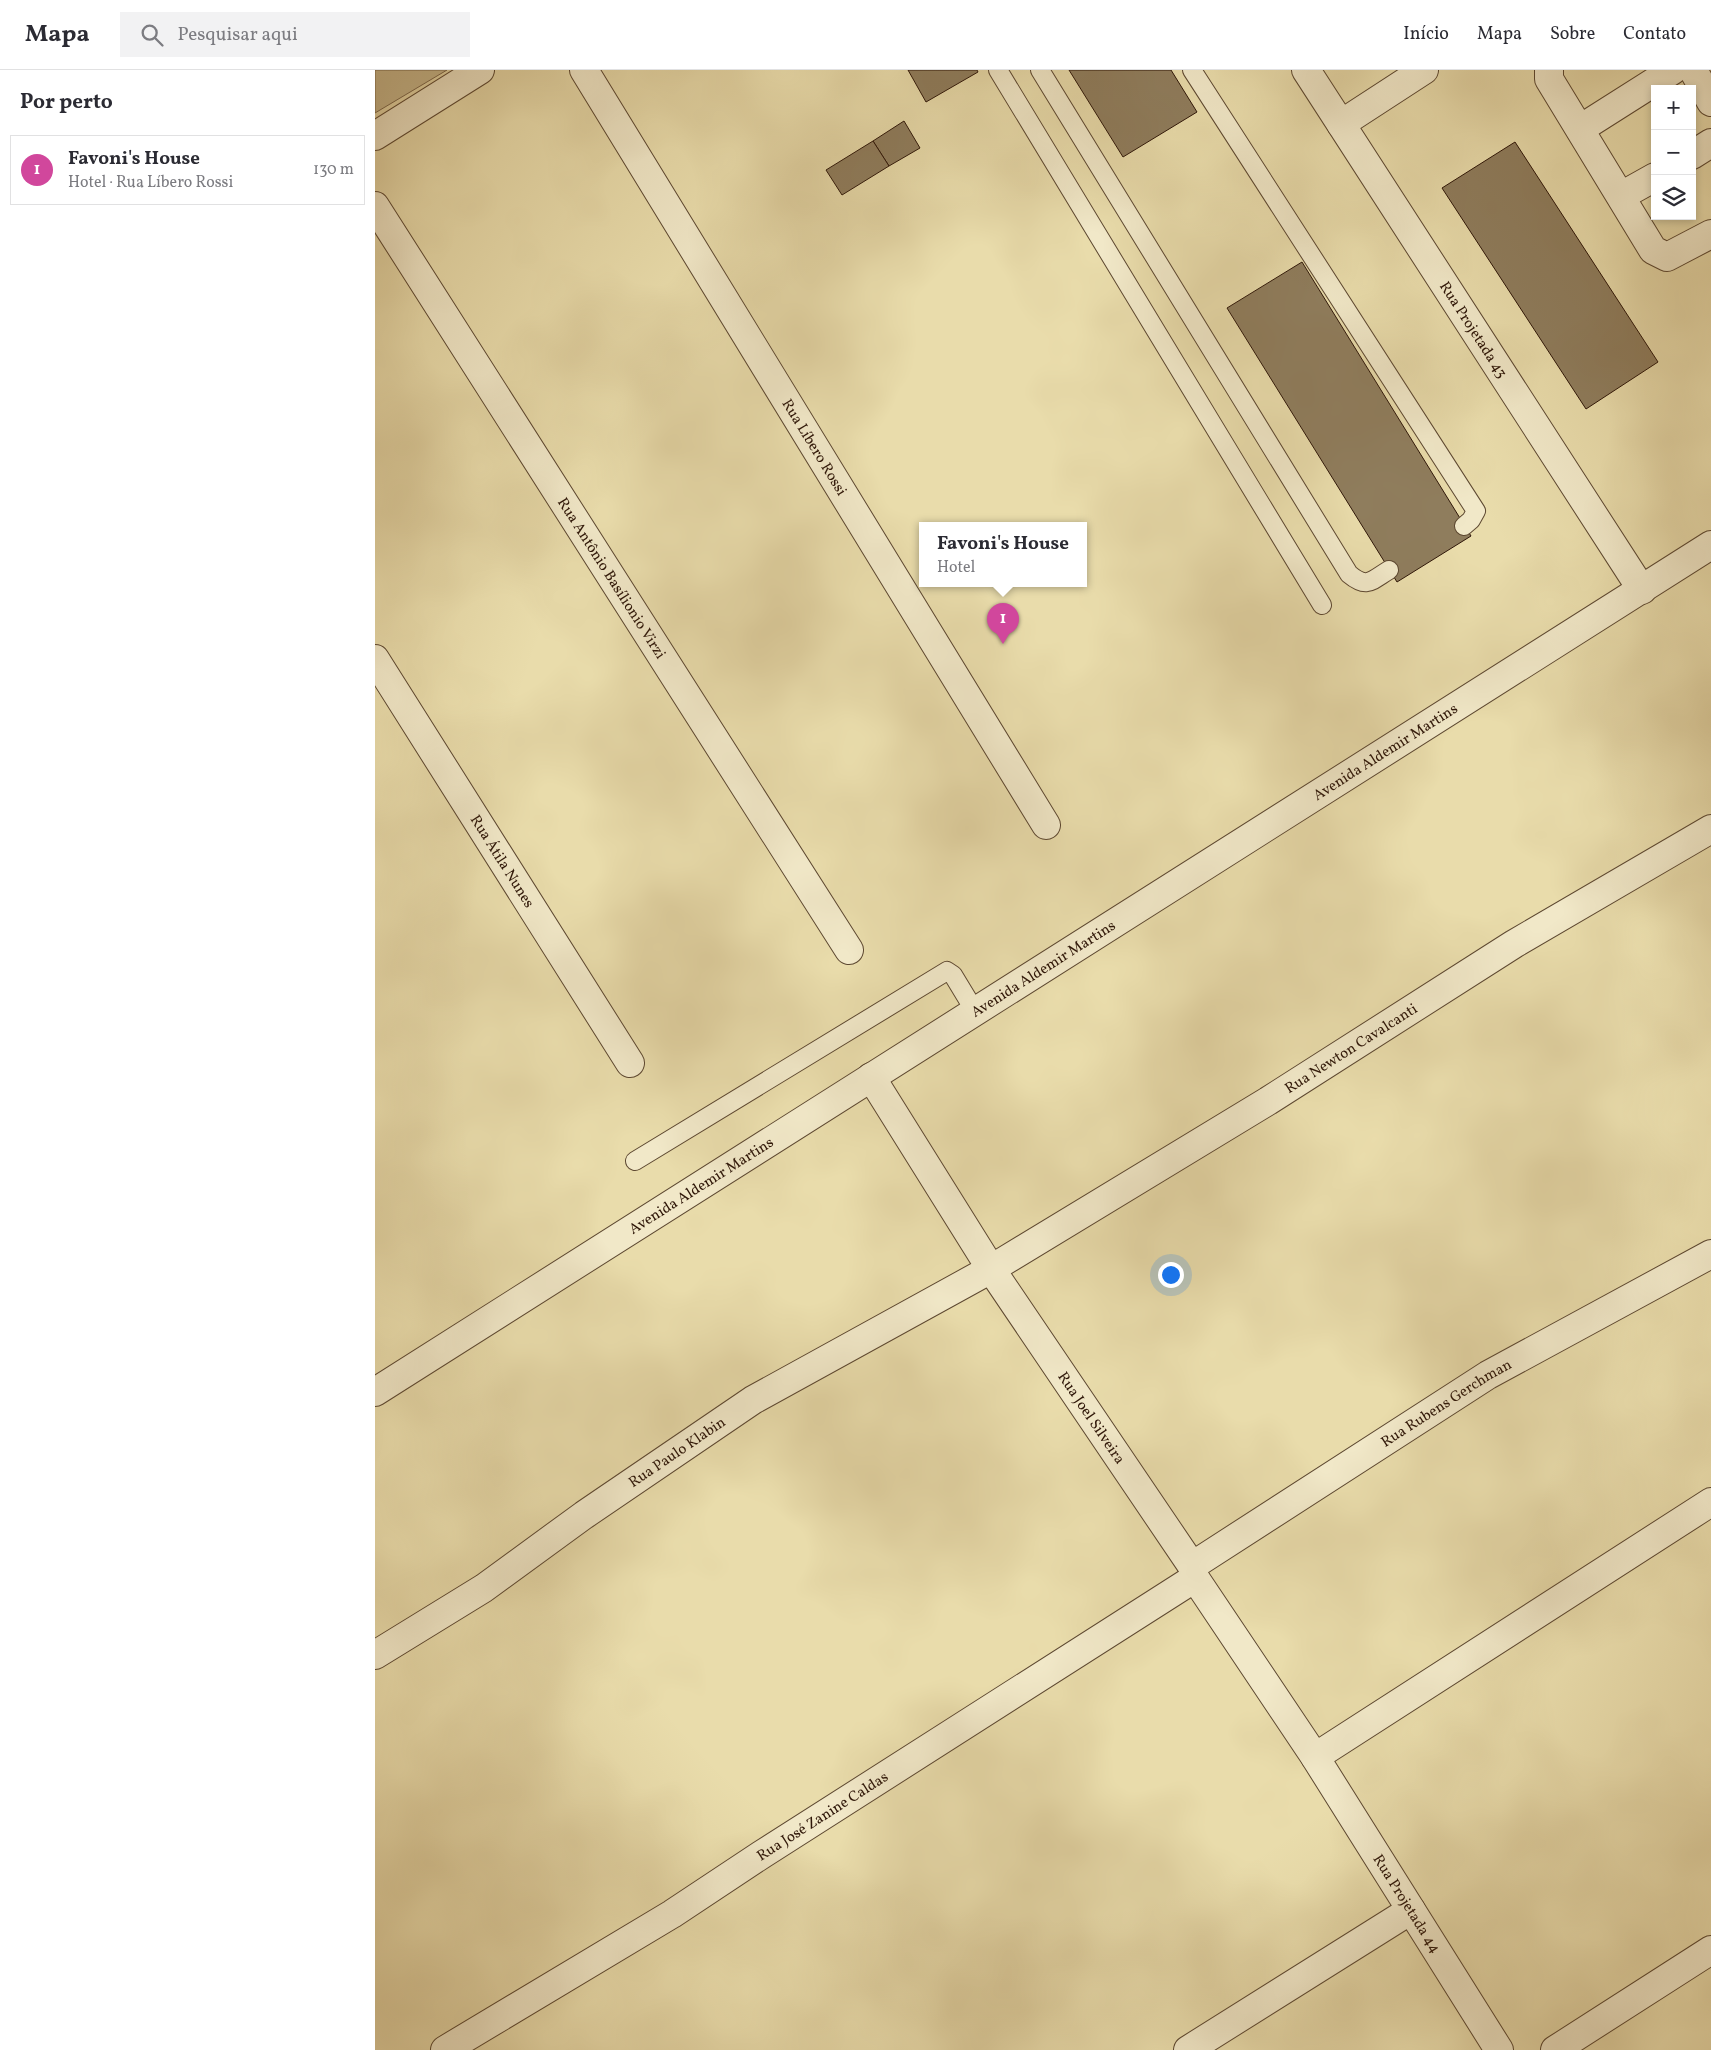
<!DOCTYPE html>
<html lang="pt">
<meta charset="utf-8">
<style>
:root{--surface:#fff;--page:#f2f2f3;--text:#2b2b33;--muted:#7c7c81;--line:#e1e1e2;--accent:#8f2418}
body{margin:0;font-family:Vollkorn,serif;background:var(--page);color:var(--text)}
.controls{position:absolute;right:15px;top:15px;display:grid;overflow:hidden;border-radius:0px;box-shadow:0 2px 8px #0003}
.controls button{width:45px;height:45px;display:grid;place-items:center;padding:0;border:0;border-bottom:1px solid var(--line);background:var(--surface);color:var(--text);font:25px sans-serif}
.you{position:absolute;left:795px;top:1204px;width:18px;height:18px;margin:-12px;border:4px solid #fff;border-radius:50%;background:#1a73e8;box-shadow:0 0 0 8px #1a73e833}
.badge{display:grid;place-items:center;width:32px;height:32px;border-radius:50%;background:var(--accent);color:#fff;font-size:16px;font-weight:700}
.pin{position:absolute;translate:-50% -41px;filter:drop-shadow(0 1px 2px #0008)}
.pin::after{content:'';position:absolute;top:26px;width:18px;height:15px;background:inherit;clip-path:polygon(0 0,100% 0,50% 100%)}
.popup{position:absolute;left:544px;top:452px;width:168px;height:65px;box-sizing:border-box;display:grid;place-content:center;border-radius:0px;background:var(--surface);filter:drop-shadow(0 1px 4px #0005);font-size:16px;white-space:nowrap;color:var(--muted)}
.popup b{font-size:19px;color:var(--text)}
.popup::after{content:'';position:absolute;left:50%;top:100%;margin-left:-10px;border:10px solid transparent;border-top-color:var(--surface)}
.list{margin:0;padding:0;list-style:none}
h2{display:flex;justify-content:space-between;align-items:center;height:65px;margin:0;padding:0 20px;font-size:21px}
h2 small{font-size:16px;font-weight:400;color:var(--muted)}
.list li{display:grid;grid-template-columns:32px 1fr auto;gap:15px;align-items:center;box-sizing:border-box;height:70px;margin:0 10px 10px;padding:0 10px;border:1px solid var(--line);border-radius:0px}
.list b{display:block;font-size:19px;white-space:nowrap}
.list p{margin:0;font-size:16px;white-space:nowrap;color:var(--muted)}
.list em{font-size:16px;font-style:normal;color:var(--muted)}
.icon{flex:none;width:28px;height:28px;fill:none;stroke:currentColor;stroke-width:2;stroke-linecap:round;stroke-linejoin:round}
.map{position:relative;flex:none;width:1336px;height:1980px;overflow:hidden}
header{display:flex;align-items:center;gap:30px;box-sizing:border-box;height:70px;padding:0 25px;background:var(--surface);border-bottom:1px solid var(--line)}
header strong{font-size:24px}
nav{display:flex;gap:28px;margin-inline-start:auto;font-size:18px}
.search{width:350px;height:45px;background:var(--page);display:flex;align-items:center;gap:12px;box-sizing:border-box;padding:0 18px;border-radius:0px;color:var(--muted);font-size:19px}
main{display:flex}
aside{flex:1;background:var(--surface)}
.map>svg:first-child{display:block}
</style>
<header>
<strong>Mapa</strong>
<div class="search"><svg class="icon" aria-label="search" viewBox="0 0 24 24"><circle cx="10" cy="10" r="6"/><path d="M15 15l6 6"/></svg>Pesquisar aqui</div>
<nav><a>Início</a><a>Mapa</a><a>Sobre</a><a>Contato</a></nav>
</header>
<main>
<aside>
<h2>Por perto<small></small></h2>
<ul class="list">
<li><span class="badge" style="background:#d1479c">1</span><div><b>Favoni's House</b><p>Hotel · Rua Líbero Rossi</p></div><em>130 m</em></li>
</ul>
</aside>
<div class="map">
<svg width="1336" height="1980" viewBox="0 0 1336 1980">
<rect width="100%" height="100%" fill="#e9dcab"/>
<filter id="stains"><feTurbulence type="fractalNoise" baseFrequency=".004" numOctaves="4"/><feColorMatrix values="0 0 0 0 .2 0 0 0 0 .09 0 0 0 0 .02 0 0 0 .5 -.17"/></filter>
<radialGradient id="worn" r=".72"><stop offset=".6" stop-color="#630" stop-opacity="0"/><stop offset="1" stop-color="#630" stop-opacity=".3"/></radialGradient>
<!-- green -->
<path fill="#c9ba8f" stroke="#7c684c" d="M 0,0 L 72,0 L 0,43 Z"/>
<!-- building -->
<g fill="#8f7d5d" stroke="#2e1608">
<path d="M 533,0 L 602,0 L 603,2 L 551,32 Z"/>
<path d="M 694,0 L 796,0 L 822,42 L 748,87 Z"/>
<path d="M 529,51 L 545,78 L 514,96 L 498,71 Z"/>
<path d="M 498,71 L 514,96 L 467,125 L 451,100 Z"/>
<path d="M 1140,72 L 1283,292 L 1211,339 L 1067,118 Z"/>
<path d="M 927,192 L 1096,466 L 1022,512 L 852,238 Z"/>
</g>
<g fill="none" stroke-linecap="round" stroke-linejoin="round">
<defs>
<g id="lane">
<path d="M 623,0 L 947,535"/>
<path d="M 665,0 L 974,504 C 992,519 996,511 1014,500"/>
<path d="M 817,0 L 1101,441 L 1096,450 L 1089,456"/>
<path d="M 260,1091 L 572,901 L 578,905 L 601,943"/>
</g>
<g id="street">
<path id="s1" d="M 209,0 L 671,755"/>
<path id="s2" d="M 931,0 L 1267,520"/>
<path d="M 1174,0 L 1174,9 L 1278,180 L 1292,187 L 1336,164"/>
<path d="M 1318,0 L 1336,32"/>
<path d="M 966,54 L 1049,0"/>
<path d="M 1205,59 L 1298,0"/>
<path d="M 0,66 L 105,0"/>
<path d="M 1317,85 L 1336,73"/>
<path d="M 1246,126 L 1280,107"/>
<path id="s3" d="M 0,136 L 474,880"/>
<path id="s4" d="M 0,589 L 255,993"/>
<path id="s5" d="M 496,1007 L 616,1199 L 817,1496 L 820,1508 L 940,1687 L 1124,1980"/>
<path id="s6" d="M 0,1322 L 1336,475"/>
<path id="s7" d="M 817,1496 L 1113,1305 L 1336,1184"/>
<path id="s8" d="M 0,1585 L 109,1518 L 209,1445 L 378,1330 L 616,1199 L 893,1031 L 1139,874 L 1336,759"/>
<path d="M 940,1687 L 1336,1432"/>
<path id="s9" d="M 70,1980 L 297,1844 L 386,1785 L 820,1508"/>
<path d="M 813,1980 L 1036,1840"/>
<path d="M 1180,1980 L 1336,1880"/>
</g>
</defs>
<!-- lane casing -->
<use href="#lane" stroke="#5d4831" stroke-width="20"/>
<!-- street casing -->
<use href="#street" stroke="#5d4831" stroke-width="30"/>
<!-- lane -->
<use href="#lane" stroke="#f1e8c8" stroke-width="18"/>
<!-- street -->
<use href="#street" stroke="#f1e8c8" stroke-width="28"/>
</g>
<g text-anchor="middle" stroke-width="4" stroke-linejoin="round" paint-order="stroke">
<!-- street labels -->
<g font-size="15" fill="#2e1608" stroke="#f1e8c8">
<text dy="5" stroke="none"><textPath href="#s2" startOffset="309">Rua Projetada 43</textPath></text>
<text dy="5" stroke="none"><textPath href="#s1" startOffset="442">Rua Líbero Rossi</textPath></text>
<text dy="5" stroke="none"><textPath href="#s3" startOffset="441">Rua Antônio Basílionio Virzi</textPath></text>
<text dy="5" stroke="none"><textPath href="#s6" startOffset="1196">Avenida Aldemir Martins</textPath></text>
<text dy="5" stroke="none"><textPath href="#s4" startOffset="239">Rua Átila Nunes</textPath></text>
<text dy="5" stroke="none"><textPath href="#s6" startOffset="791">Avenida Aldemir Martins</textPath></text>
<text dy="5" stroke="none"><textPath href="#s8" startOffset="1150">Rua Newton Cavalcanti</textPath></text>
<text dy="5" stroke="none"><textPath href="#s6" startOffset="386">Avenida Aldemir Martins</textPath></text>
<text dy="5" stroke="none"><textPath href="#s7" startOffset="302">Rua Rubens Gerchman</textPath></text>
<text dy="5" stroke="none"><textPath href="#s5" startOffset="406">Rua Joel Silveira</textPath></text>
<text dy="5" stroke="none"><textPath href="#s8" startOffset="364">Rua Paulo Klabin</textPath></text>
<text dy="5" stroke="none"><textPath href="#s9" startOffset="444">Rua José Zanine Caldas</textPath></text>
<text dy="5" stroke="none"><textPath href="#s5" startOffset="986">Rua Projetada 44</textPath></text>
</g>
</g>
<rect width="100%" height="100%" filter="url(#stains)"/>
<rect width="100%" height="100%" fill="url(#worn)"/>
</svg>
<div class="controls">
<button>+</button>
<button>−</button>
<button><svg class="icon" aria-label="layers" viewBox="0 0 24 24"><path d="M12 4l9 5-9 5-9-5zM3 14l9 5 9-5"/></svg></button>
</div>
<div class="you"></div>
<div class="pin badge" style="left:628px;top:574px;background:#d1479c">1</div>
<div class="popup"><b>Favoni's House</b>Hotel</div>
</div>
</main>
